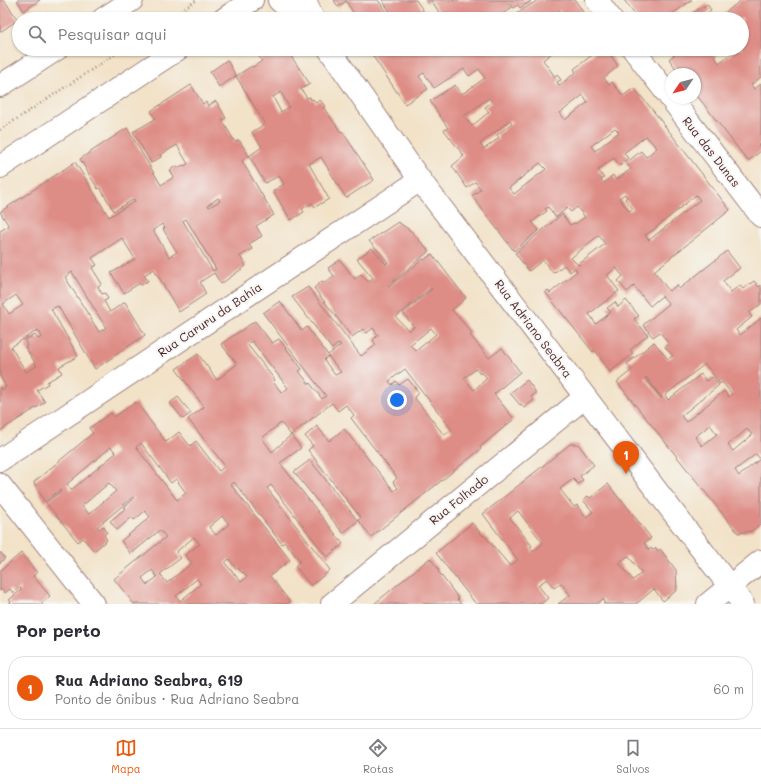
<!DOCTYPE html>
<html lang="pt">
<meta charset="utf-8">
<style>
:root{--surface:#fff;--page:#f2f2f3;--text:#2b2b33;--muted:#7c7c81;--line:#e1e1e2;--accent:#ea580c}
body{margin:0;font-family:Mali,sans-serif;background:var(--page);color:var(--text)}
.compass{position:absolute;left:665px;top:68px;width:36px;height:36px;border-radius:50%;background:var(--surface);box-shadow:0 1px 3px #0004;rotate:235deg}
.you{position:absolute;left:397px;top:400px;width:14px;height:14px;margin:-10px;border:3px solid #fff;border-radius:50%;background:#1a73e8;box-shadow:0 0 0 6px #1a73e833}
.badge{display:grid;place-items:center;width:26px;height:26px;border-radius:50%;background:var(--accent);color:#fff;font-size:13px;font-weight:700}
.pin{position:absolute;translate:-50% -33px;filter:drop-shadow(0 1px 2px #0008)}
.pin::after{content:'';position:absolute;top:21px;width:14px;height:12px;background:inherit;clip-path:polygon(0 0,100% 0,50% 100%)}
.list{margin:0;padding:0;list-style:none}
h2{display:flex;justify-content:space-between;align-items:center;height:52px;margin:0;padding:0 16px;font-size:17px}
h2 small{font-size:13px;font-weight:400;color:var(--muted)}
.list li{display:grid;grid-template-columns:26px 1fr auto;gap:12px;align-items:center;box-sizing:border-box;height:64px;margin:0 8px 8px;padding:0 8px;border:1px solid var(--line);border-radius:16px}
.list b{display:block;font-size:15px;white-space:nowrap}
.list p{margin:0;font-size:13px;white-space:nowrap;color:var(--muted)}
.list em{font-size:13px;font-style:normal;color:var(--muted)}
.icon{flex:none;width:22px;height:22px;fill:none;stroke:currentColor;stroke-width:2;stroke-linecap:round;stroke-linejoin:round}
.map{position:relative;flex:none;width:761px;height:604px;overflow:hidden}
.search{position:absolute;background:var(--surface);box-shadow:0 1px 3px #0004;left:12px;right:12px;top:12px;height:44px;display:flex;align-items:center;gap:10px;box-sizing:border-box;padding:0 14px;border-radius:22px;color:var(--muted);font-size:15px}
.sheet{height:124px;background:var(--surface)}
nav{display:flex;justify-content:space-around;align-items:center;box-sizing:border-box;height:56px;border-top:1px solid var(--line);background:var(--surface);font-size:11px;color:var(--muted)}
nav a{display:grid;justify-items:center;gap:2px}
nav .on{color:var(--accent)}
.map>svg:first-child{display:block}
</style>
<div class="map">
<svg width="761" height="604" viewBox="0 0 761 604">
<rect width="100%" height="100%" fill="#f6f6f2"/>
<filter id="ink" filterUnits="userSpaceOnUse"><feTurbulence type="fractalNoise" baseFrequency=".025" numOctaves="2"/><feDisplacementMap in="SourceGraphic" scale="8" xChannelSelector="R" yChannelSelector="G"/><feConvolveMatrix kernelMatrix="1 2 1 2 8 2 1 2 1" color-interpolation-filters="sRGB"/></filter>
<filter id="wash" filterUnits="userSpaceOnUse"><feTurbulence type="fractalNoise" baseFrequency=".012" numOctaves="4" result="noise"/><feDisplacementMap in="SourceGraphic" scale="16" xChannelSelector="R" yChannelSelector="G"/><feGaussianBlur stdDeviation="0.9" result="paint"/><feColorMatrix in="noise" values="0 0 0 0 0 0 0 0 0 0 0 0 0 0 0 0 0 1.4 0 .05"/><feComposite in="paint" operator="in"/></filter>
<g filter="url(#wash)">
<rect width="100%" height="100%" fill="#f2e2c8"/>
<g id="blocks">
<!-- building -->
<g fill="#de8d86" fill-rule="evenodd">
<path d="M 0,0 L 4,0 L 18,20 L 0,32 Z"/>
<path d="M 17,0 L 40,0 L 24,11 Z"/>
<path d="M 334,0 L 378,0 L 391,19 L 360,19 L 357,15 L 356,17 L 346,1 L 338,7 Z"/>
<path d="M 382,0 L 416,0 L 429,19 L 439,12 L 431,0 L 427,3 L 425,0 L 453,0 L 453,1 L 455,0 L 531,0 L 530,1 L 530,2 L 520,8 L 518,5 L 513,8 L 509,2 L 507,3 L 511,8 L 499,16 L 501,19 L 413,19 L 408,12 L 398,19 L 395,19 Z"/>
<path d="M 538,0 L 575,0 L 588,19 L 556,19 L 562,15 L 560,10 L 546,19 L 511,19 L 510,18 Z"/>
<path d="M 624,0 L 692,0 L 665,19 L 638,19 Z"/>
<path d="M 741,0 L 761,0 L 761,77 L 751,85 L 754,89 L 761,84 L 761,143 L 758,145 L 761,148 L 761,151 L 748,161 L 695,93 L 695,74 L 680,74 L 669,59 L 682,49 L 685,49 L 688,52 L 691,49 L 722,49 L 714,56 L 719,63 L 737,49 L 742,49 L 742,45 L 744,44 L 742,42 L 742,19 L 721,19 L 720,17 Z"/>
<path d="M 707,4 L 711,10 L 706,14 L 710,19 L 684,19 L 700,8 L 700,9 Z"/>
<path d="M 254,49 L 286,49 L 310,84 L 301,89 L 307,98 L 310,97 L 311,100 L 313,99 L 316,103 L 320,100 L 325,106 L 323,107 L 341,132 L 342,131 L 352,146 L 374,180 L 346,198 L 321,157 L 309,164 L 329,199 L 315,207 L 312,203 L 302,209 L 304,212 L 291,220 L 273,191 L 284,184 L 279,176 L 265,183 L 249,156 L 262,147 L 252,132 L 265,124 L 236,76 L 252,66 L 253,67 L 262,61 ZM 281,92 L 289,107 L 281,112 L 273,97 Z"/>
<path d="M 368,49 L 557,49 L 543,60 L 555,77 L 557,74 L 561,80 L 557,82 L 559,86 L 576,72 L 574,69 L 600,49 L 606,49 L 618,66 L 604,78 L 609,85 L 612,82 L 623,96 L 634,88 L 651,108 L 730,210 L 654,271 L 669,291 L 677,285 L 679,289 L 727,251 L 740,268 L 723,281 L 731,292 L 740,285 L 743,289 L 754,281 L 759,287 L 761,285 L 761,304 L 749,313 L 752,317 L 736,330 L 740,335 L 761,318 L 761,523 L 752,531 L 738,533 L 617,382 L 632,370 L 627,364 L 654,342 L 668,359 L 673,356 L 665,347 L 669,344 L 660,332 L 653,337 L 643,325 L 669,304 L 662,296 L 650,306 L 634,286 L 627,292 L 618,281 L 623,276 L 616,268 L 607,275 L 619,291 L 589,314 L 593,319 L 593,320 L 596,324 L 611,312 L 607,308 L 615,302 L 618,307 L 626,300 L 639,316 L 634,319 L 648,335 L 630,350 L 633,354 L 610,372 L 595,350 L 593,352 L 545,292 L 548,290 L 550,293 L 577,271 L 575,268 L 570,272 L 564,265 L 555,272 L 554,271 L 553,273 L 543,260 L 529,271 L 515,253 L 562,214 L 570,225 L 574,223 L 575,224 L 585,217 L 577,207 L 571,212 L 567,208 L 556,217 L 548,207 L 545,209 L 547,211 L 532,222 L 539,230 L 514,251 L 472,196 L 481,189 L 475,182 L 467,188 L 452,166 L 464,156 L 444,130 L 448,128 L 430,101 L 455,85 L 461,94 L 465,92 L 485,78 L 479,69 L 469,76 L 464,69 L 434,88 L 424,73 L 419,76 L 428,89 L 405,104 ZM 583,95 L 588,102 L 565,120 L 560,113 ZM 489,98 L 492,102 L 485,107 L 489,112 L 472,126 L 464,116 ZM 510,120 L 512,123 L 497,135 L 499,138 L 484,149 L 480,144 ZM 615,128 L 619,132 L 595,151 L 591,146 ZM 646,136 L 657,148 L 646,157 L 641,151 L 626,163 L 631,169 L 616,180 L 613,175 L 604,183 L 601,180 L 604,178 L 598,170 L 614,158 L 620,166 L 628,158 L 624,153 ZM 540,163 L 546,169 L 514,194 L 509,188 ZM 625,194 L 627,197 L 625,199 L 633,209 L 629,211 L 619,198 ZM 696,195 L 700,200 L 649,240 L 645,235 L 651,231 L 652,231 ZM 599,235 L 605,244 L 578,265 L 571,258 ZM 705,364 L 720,384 L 722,382 L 732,394 L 729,397 L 724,391 L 686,422 L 681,416 L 719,385 L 712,377 L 706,381 L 701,374 L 668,400 L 665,395 ZM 646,377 L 662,398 L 661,398 L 645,378 ZM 710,425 L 717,434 L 702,446 L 695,437 ZM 747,429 L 752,435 L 733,451 L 728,445 ZM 756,454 L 760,459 L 739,476 L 735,470 Z"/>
<path d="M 227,60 L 236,76 L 219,87 L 210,72 Z"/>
<path d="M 191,85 L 203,104 L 206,102 L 208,106 L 216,101 L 226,118 L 222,120 L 235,142 L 239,140 L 249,156 L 242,161 L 274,215 L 256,226 L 262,236 L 249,244 L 252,249 L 240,256 L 246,266 L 221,284 L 214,273 L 200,282 L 206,294 L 179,312 L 154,269 L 144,275 L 148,281 L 141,285 L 140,283 L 124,293 L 111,273 L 135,259 L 122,238 L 92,258 L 97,265 L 92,268 L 102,284 L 98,287 L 102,294 L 105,293 L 108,299 L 104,301 L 110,312 L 125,302 L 145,335 L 95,369 L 58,306 L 51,309 L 78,356 L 59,367 L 62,373 L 47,382 L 48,384 L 37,390 L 45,402 L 0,431 L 0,387 L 2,390 L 6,387 L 0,376 L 0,231 L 9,226 L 0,212 L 75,162 L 109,217 L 135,201 L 134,199 L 114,211 L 100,188 L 98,189 L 80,159 L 127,128 L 161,185 L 174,177 L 170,170 L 176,166 L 178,168 L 183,165 L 184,166 L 188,164 L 177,145 L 160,155 L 161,157 L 151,163 L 133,132 L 155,119 L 151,111 ZM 218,198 L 220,201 L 209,207 L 208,205 ZM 186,219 L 216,269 L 213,271 L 183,221 ZM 162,224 L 165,228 L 163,229 L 177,252 L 169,257 L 153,230 ZM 72,272 L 106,328 L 99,332 L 65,277 ZM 16,295 L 23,305 L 9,314 L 3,304 ZM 38,330 L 42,337 L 38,339 L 35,335 L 25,340 L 27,346 L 25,347 L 37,366 L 26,372 L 11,347 Z"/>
<path d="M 398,222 L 411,231 L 429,251 L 388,286 L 389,287 L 423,259 L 424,260 L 432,254 L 466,298 L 452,310 L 472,333 L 470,335 L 489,358 L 502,348 L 520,372 L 494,394 L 514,419 L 480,447 L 481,449 L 371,537 L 358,520 L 361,518 L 308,450 L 313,446 L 305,436 L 317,426 L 329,441 L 344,429 L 394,491 L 398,488 L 393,482 L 397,478 L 351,418 L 354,415 L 346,405 L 338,411 L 332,403 L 291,435 L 281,423 L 262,438 L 272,452 L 291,435 L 301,448 L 280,463 L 343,544 L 327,557 L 271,485 L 267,488 L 330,570 L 311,586 L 295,566 L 300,561 L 285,542 L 282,544 L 234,482 L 231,485 L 290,560 L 270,576 L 290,602 L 288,604 L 134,604 L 114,579 L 166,537 L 160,530 L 131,554 L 121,541 L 150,517 L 145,511 L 134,520 L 132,517 L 117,530 L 110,521 L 126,508 L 124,507 L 134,499 L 133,497 L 97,527 L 99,529 L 103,526 L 107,532 L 104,535 L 107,540 L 94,551 L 83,538 L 78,542 L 46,503 L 61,491 L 60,490 L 45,502 L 34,483 L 34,482 L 93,433 L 89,428 L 111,413 L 114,417 L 136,402 L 166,442 L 179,432 L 190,446 L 196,441 L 219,471 L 225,466 L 188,419 L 204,407 L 176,369 L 198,354 L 217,380 L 237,364 L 221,344 L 255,321 L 272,343 L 279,339 L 302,369 L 299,371 L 309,384 L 310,383 L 322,399 L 326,396 L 263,313 L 280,301 L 302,331 L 307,327 L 328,355 L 341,345 L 339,343 L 332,349 L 292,297 L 308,287 L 361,356 L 376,345 L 373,340 L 378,335 L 373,328 L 367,333 L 363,329 L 352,337 L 314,288 L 322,281 L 324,283 L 334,276 L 328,268 L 340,260 L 355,279 L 361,274 L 368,282 L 373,278 L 357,259 L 372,248 L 386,264 L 388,262 L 369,241 ZM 431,288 L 432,289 L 403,313 L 414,327 L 409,331 L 396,317 ZM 431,328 L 436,334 L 416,351 L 410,345 ZM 252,341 L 288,388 L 282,393 L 273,382 L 275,380 L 247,344 ZM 328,356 L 341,372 L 335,375 L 324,360 ZM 405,369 L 452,430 L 444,435 L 414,397 L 419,393 L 408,379 L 399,385 L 396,381 L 392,385 L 389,381 ZM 476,369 L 480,374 L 482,372 L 487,378 L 474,390 L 464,378 ZM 141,443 L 171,483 L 176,479 L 186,493 L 177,500 L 136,447 ZM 111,447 L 116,453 L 71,490 L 67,484 ZM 109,483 L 116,491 L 89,514 L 82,506 ZM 222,516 L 229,524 L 216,535 L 209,527 ZM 194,537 L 200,544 L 185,555 L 192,563 L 167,583 L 160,574 L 181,558 L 176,552 ZM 229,559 L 236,569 L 238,568 L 242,573 L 243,572 L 247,577 L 241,582 L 225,563 ZM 152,570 L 157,577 L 147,585 L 142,578 ZM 197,579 L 201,584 L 180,601 L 176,596 Z"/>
<path d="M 527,380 L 535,391 L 535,394 L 531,397 L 534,400 L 524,408 L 521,404 L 520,405 L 510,393 Z"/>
<path d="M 178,397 L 191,413 L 183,419 L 170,403 Z"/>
<path d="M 570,444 L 578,444 L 594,465 L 580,476 L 583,480 L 578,484 L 573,479 L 560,489 L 574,507 L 577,505 L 586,517 L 593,512 L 583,500 L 588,496 L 590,498 L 608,484 L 621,501 L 622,500 L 651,538 L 644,543 L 649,550 L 651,548 L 653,550 L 656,548 L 658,551 L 660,549 L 676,570 L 677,590 L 663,601 L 654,589 L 636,604 L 603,604 L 605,602 L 603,599 L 597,604 L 558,604 L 570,595 L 561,583 L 554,588 L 547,579 L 538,585 L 548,598 L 541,604 L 476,604 L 436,553 L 472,523 L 483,536 L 484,535 L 510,566 L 518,560 L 483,514 ZM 518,511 L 543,543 L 533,552 L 530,547 L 532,546 L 510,518 ZM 628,556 L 642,573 L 633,580 L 619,563 Z"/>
<path d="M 310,460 L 358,521 L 343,533 L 294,472 Z"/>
<path d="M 0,552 L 5,558 L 0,563 Z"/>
<path d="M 21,553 L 37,573 L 33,576 L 50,596 L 42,603 L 43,604 L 8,604 L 11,602 L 9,600 L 21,590 L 20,587 L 13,593 L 10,589 L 5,593 L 2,589 L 0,591 L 0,571 Z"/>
<path d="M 430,558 L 439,570 L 438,571 L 459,599 L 457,599 L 461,604 L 374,604 Z"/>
</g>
</g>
</g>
<g filter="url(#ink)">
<use href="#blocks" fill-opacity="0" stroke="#9e807a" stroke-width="1"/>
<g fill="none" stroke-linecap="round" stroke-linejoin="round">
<defs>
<g id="street">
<path d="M 279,0 L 300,19"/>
<path d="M 305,0 L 313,19"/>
<path d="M 597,0 L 611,19"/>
<path d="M 329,49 L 420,180 L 743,604"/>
<path d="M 633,49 L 761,216"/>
<path d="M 0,460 L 420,180"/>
<path d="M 0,485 L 94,604"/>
<path d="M 332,604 L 585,397"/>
<path d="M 708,604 L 761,561"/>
</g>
<g id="secondary">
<path d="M 103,19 L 132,0"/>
<path d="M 224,19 L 252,0"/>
<path d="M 0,86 L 57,49"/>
<path d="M 0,167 L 178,49"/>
</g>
</defs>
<!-- street casing -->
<use href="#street" stroke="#9e807a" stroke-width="24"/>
<!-- secondary casing -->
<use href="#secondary" stroke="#9e807a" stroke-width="24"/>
<!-- path -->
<g stroke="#9e807a" stroke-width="2.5" stroke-dasharray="1 3" stroke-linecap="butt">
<path d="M 168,19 L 197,0"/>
<path d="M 0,130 L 123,49"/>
</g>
<!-- street -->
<use href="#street" stroke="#fff" stroke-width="22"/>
<!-- secondary -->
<use href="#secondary" stroke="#fff" stroke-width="22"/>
</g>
</g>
<g text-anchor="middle" stroke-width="4" stroke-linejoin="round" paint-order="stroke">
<!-- street labels -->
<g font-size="12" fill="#4a1f2b" stroke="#f6f6f2">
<text transform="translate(711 152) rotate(52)" y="4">Rua das Dunas</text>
<text transform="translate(210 320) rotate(-34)" y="4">Rua Caruru da Bahia</text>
<text transform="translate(533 329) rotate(53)" y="4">Rua Adriano Seabra</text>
<text transform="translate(459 500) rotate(-39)" y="4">Rua Folhado</text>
</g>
</g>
</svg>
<svg class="compass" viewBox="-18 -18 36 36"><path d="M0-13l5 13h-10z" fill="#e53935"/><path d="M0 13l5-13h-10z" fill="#7c7c81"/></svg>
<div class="you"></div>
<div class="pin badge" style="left:626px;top:474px">1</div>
<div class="search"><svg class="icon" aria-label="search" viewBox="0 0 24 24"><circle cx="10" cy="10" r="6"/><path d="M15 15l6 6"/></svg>Pesquisar aqui</div>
</div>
<section class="sheet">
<h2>Por perto<small></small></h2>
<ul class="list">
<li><span class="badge">1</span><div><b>Rua Adriano Seabra, 619</b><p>Ponto de ônibus · Rua Adriano Seabra</p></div><em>60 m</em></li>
</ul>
</section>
<nav>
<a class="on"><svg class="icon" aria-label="map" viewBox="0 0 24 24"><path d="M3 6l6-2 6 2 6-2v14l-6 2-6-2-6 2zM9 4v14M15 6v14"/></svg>Mapa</a>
<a><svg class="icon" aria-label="directions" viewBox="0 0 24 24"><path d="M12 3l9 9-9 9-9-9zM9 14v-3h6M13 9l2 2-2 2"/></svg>Rotas</a>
<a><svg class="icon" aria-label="saved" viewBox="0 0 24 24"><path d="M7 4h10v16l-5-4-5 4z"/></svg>Salvos</a>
</nav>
